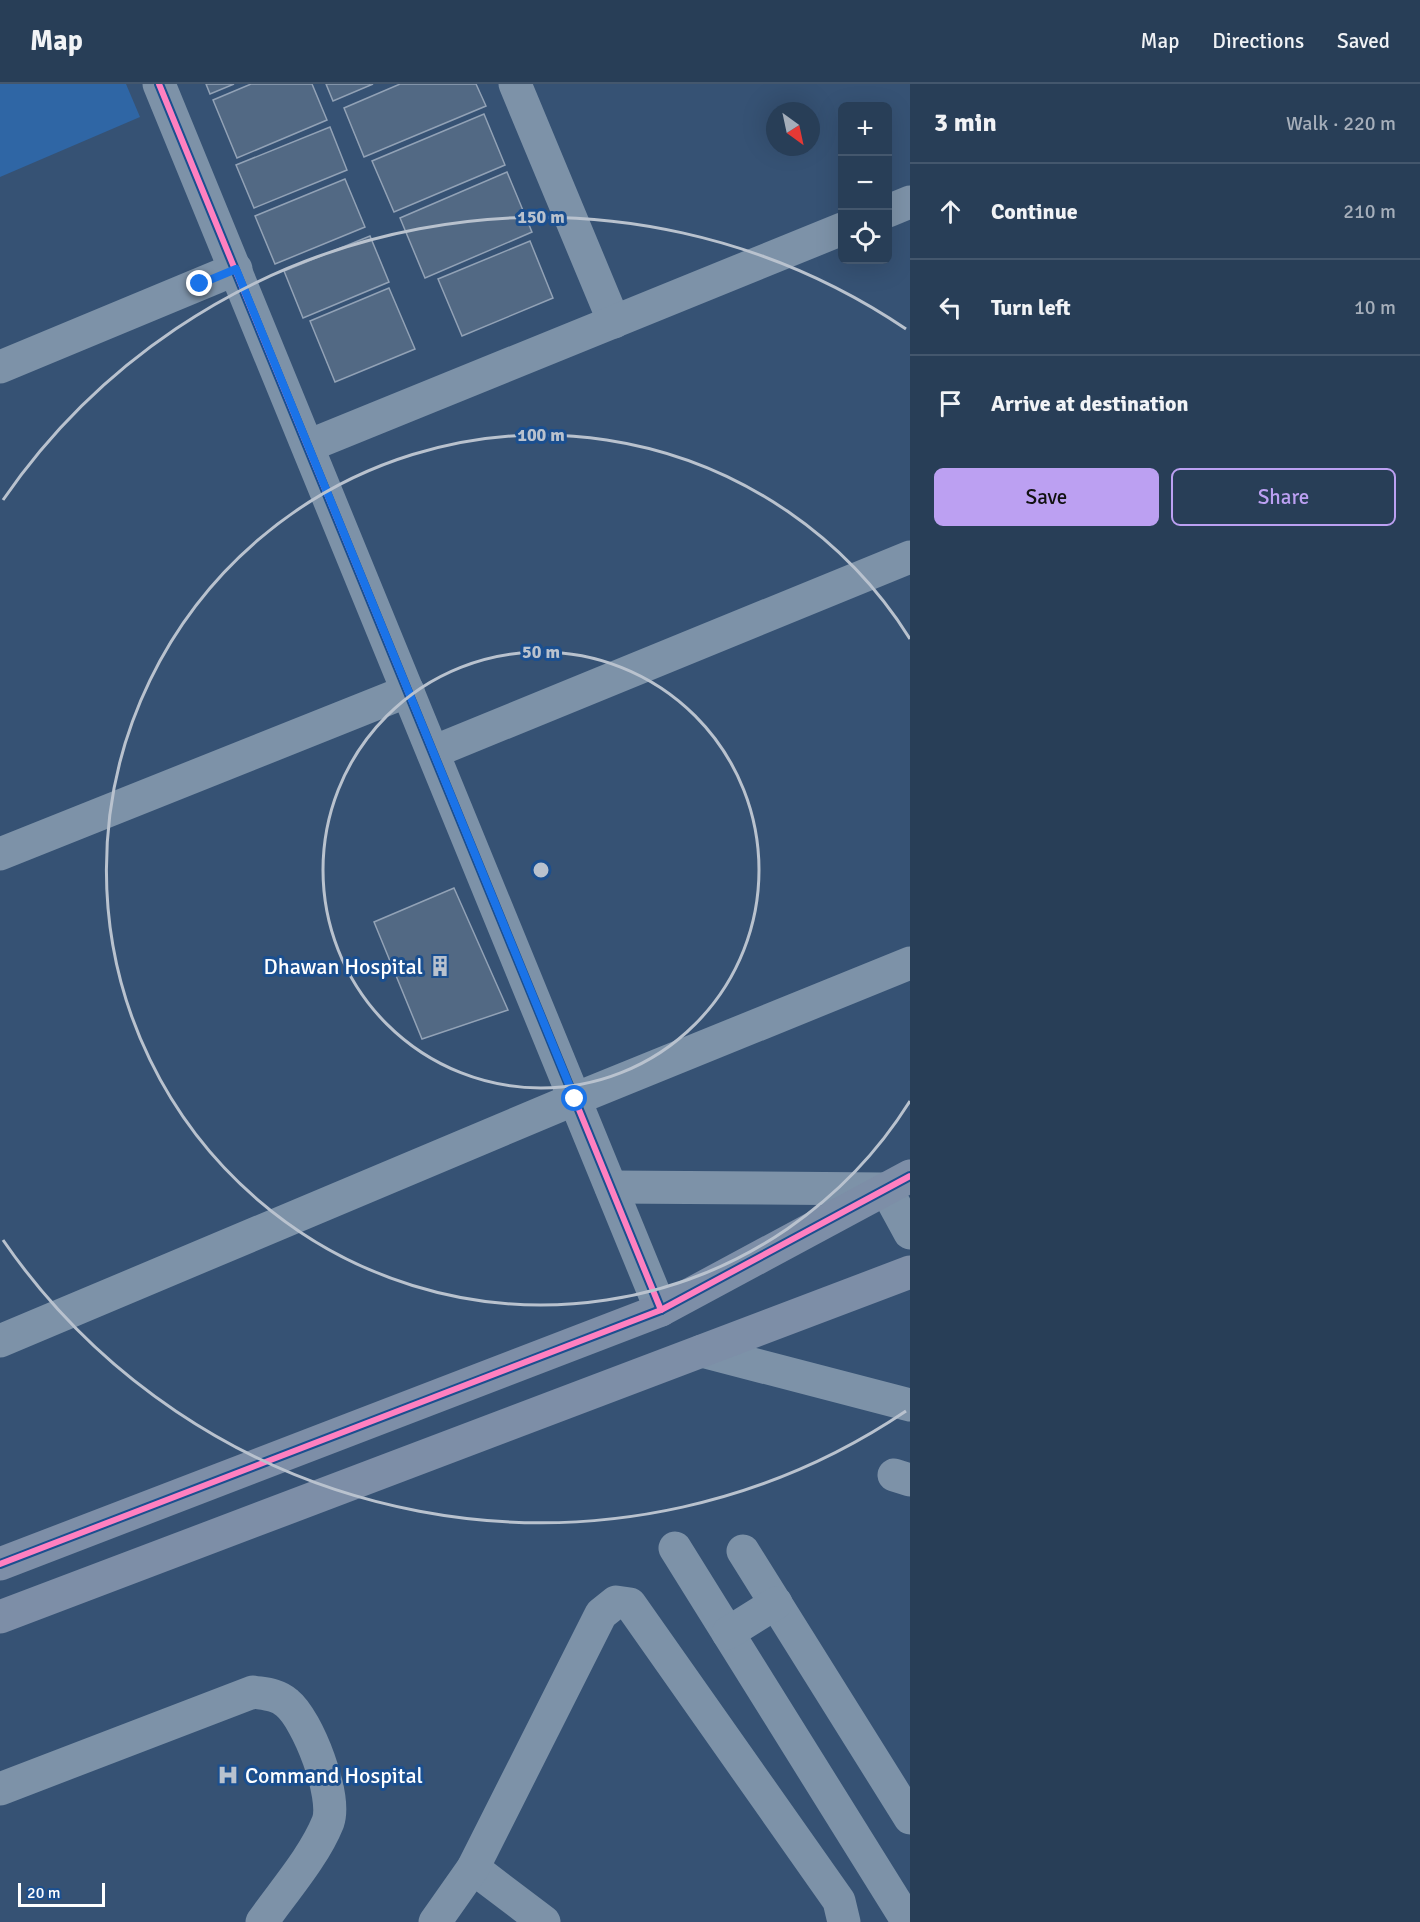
<!DOCTYPE html>
<meta charset="utf-8">
<style>
:root{--surface:#283e57;--page:#344961;--text:#f1f3f6;--muted:#a5aeba;--line:#44576d;--accent:#bca0f2}
body{margin:0;font-family:Signika,sans-serif;background:var(--page);color:var(--text)}
.controls{position:absolute;right:18px;top:18px;display:grid;overflow:hidden;border-radius:9px;box-shadow:0 6px 24px #0002}
.controls button{width:54px;height:54px;display:grid;place-items:center;padding:0;border:0;border-bottom:2px solid var(--line);background:var(--surface);color:var(--text);font:30px sans-serif}
.compass{position:absolute;left:766px;top:18px;width:54px;height:54px;border-radius:50%;background:var(--surface);box-shadow:0 6px 24px #0002;rotate:147deg}
.scale{position:absolute;left:18px;bottom:15px;width:87px;box-sizing:border-box;padding-left:6px;border:3px solid #fff;border-top:0;font-size:16px;line-height:21px;white-space:nowrap;color:#fff;-webkit-text-stroke:4px #1b4f8f;paint-order:stroke}
.stop{position:absolute;width:18px;height:18px;margin:-14px;border:4px solid #1a73e8;border-radius:50%;background:#fff}
.stop.end{background:#1a73e8;border-color:#fff;box-shadow:0 2px 6px #0008}
.list{margin:0;padding:0;list-style:none}
h2{display:flex;justify-content:space-between;align-items:center;height:78px;margin:0;padding:0 24px;font-size:26px}
h2 small{font-size:20px;font-weight:400;color:var(--muted)}
.list li{display:grid;grid-template-columns:39px 1fr auto;gap:18px;align-items:center;box-sizing:border-box;height:96px;padding:0 24px;border-top:2px solid var(--line)}
.list b{display:block;font-size:22px;white-space:nowrap}
.list em{font-size:20px;font-style:normal;color:var(--muted)}
.actions{display:flex;gap:12px;padding:18px 24px}
.actions a{flex:1;padding:14px 0;border:2px solid var(--accent);border-radius:9px;text-align:center;font-size:21px;color:var(--accent)}
.actions .main{background:var(--accent);color:#111}
.icon{flex:none;width:33px;height:33px;fill:none;stroke:currentColor;stroke-width:2;stroke-linecap:round;stroke-linejoin:round}
.map{position:relative;flex:none;width:910px;height:1838px;overflow:hidden}
header{display:flex;align-items:center;gap:36px;box-sizing:border-box;height:84px;padding:0 30px;background:var(--surface);border-bottom:2px solid var(--line)}
header strong{font-size:28px}
nav{display:flex;gap:33px;margin-inline-start:auto;font-size:21px}
main{display:flex}
aside{flex:1;background:var(--surface)}
.map>svg:first-child{display:block}
</style>
<header>
<strong>Map</strong>
<nav><a>Map</a><a>Directions</a><a>Saved</a></nav>
</header>
<main>
<div class="map">
<svg width="910" height="1838" viewBox="0 0 910 1838">
<rect width="100%" height="100%" fill="#365274"/>
<!-- green -->
<path fill="#2f66a5" d="M 0,0 L 126,0 L 140,33 L 0,93 Z"/>
<!-- building -->
<g fill="#526984" stroke="#92a2b6" stroke-width="1.5">
<path d="M 206,0 L 234,0 L 210,10 Z"/>
<path d="M 251,0 L 312,0 L 327,36 L 237,74 L 213,16 Z"/>
<path d="M 326,0 L 373,0 L 333,17 Z"/>
<path d="M 400,0 L 476,0 L 486,22 L 364,73 L 344,24 Z"/>
<path d="M 484,30 L 505,81 L 394,128 L 372,77 Z"/>
<path d="M 330,43 L 347,86 L 254,124 L 236,81 Z"/>
<path d="M 507,88 L 532,148 L 425,194 L 400,134 Z"/>
<path d="M 345,95 L 365,143 L 275,180 L 255,132 Z"/>
<path d="M 370,152 L 389,198 L 303,234 L 284,187 Z"/>
<path d="M 530,157 L 553,214 L 462,252 L 438,195 Z"/>
<path d="M 389,204 L 415,265 L 335,298 L 310,237 Z"/>
<path d="M 454,804 L 508,926 L 422,955 L 374,838 Z"/>
</g>
<g fill="none" stroke-linecap="round" stroke-linejoin="round">
<!-- minor -->
<g stroke="#7d92a8" stroke-width="33">
<path d="M 159,0 L 661,1226"/>
<path d="M 515,0 L 614,238"/>
<path d="M 888,127 L 910,118"/>
<path d="M 0,283 L 236,185"/>
<path d="M 308,362 L 842,145"/>
<path d="M 433,668 L 910,473"/>
<path d="M 0,770 L 408,607"/>
<path d="M 611,1103 L 886,1105 L 910,1149"/>
<path d="M 0,1257 L 575,1015 L 910,879"/>
<path d="M 702,1267 L 910,1321"/>
<path d="M 894,1391 L 910,1396"/>
<path d="M 675,1464 L 908,1838"/>
<path d="M 743,1467 L 910,1734"/>
<path d="M 728,1549 L 776,1519"/>
<path d="M 0,1705 L 253,1608 C 265,1610 277,1610 287,1619 C 308,1636 337,1712 328,1738 C 314,1773 283,1808 262,1838"/>
<path d="M 473,1784 L 544,1838"/>
<path d="M 435,1838 L 473,1784 L 601,1530 L 616,1518 L 630,1520 L 839,1817 L 844,1838"/>
</g>
<!-- major -->
<g stroke="#7d8ea7" stroke-width="33">
<path d="M 0,1480 L 661,1226 L 910,1092"/>
<path d="M 0,1533 L 910,1188"/>
</g>
<defs>
<g id="cycleway">
<path d="M 159,0 L 661,1226"/>
<path d="M 0,1480 L 661,1226 L 910,1092"/>
</g>
</defs>
<!-- cycleway casing -->
<use href="#cycleway" stroke="#1b4f8f" stroke-width="10"/>
<!-- cycleway -->
<use href="#cycleway" stroke="#ff80c0" stroke-width="6"/>
</g>
<g fill="none" stroke-linecap="round" stroke-linejoin="round">
<!-- route -->
<path stroke="#1a73e8" stroke-width="8" d="M 200,200 L 236,185 L 575,1015"/>
</g>
<!-- distance rings -->
<g fill="none" stroke="#b9c2ce" stroke-width="3">
<circle cx="541" cy="786" r="218"/>
<path d="M910 1017A435 435 0 1 1 910 555"/>
<path d="M906 1327A653 653 0 0 1 3 1156M3 416A653 653 0 0 1 906 245"/>
</g>
<!-- icons -->
<defs>
<symbol id="building-bare" viewBox="-9 -9 18 18"><path d="M-4-6H4V6H1V3H-1V6H-4ZM-2.5-4.3h1.7v1.8h-1.7ZM.8-4.3h1.7v1.8H.8ZM-2.5-1h1.7V.8h-1.7ZM.8-1h1.7V.8H.8Z" fill="#b9c2ce" stroke="#1b4f8f" stroke-width="2.5" paint-order="stroke"/></symbol>
<symbol id="hospital-bare" viewBox="-9 -9 18 18"><path d="M-5-5h3v3.5h4V-5h3V5h-3V1.5h-4V5h-3Z" fill="#b9c2ce" stroke="#1b4f8f" stroke-width="2.5" paint-order="stroke"/></symbol>
</defs>
<g fill-rule="evenodd">
<use href="#building-bare" x="425" y="867" width="30" height="30"/>
<use href="#hospital-bare" x="213" y="1676" width="30" height="30"/>
</g>
<g text-anchor="middle" stroke-width="6" stroke-linejoin="round" paint-order="stroke">
<!-- poi labels -->
<g font-size="22" fill="#fff" stroke="#1b4f8f" text-anchor="end">
<text x="423" y="890">Dhawan Hospital</text>
<text x="245" y="1699" text-anchor="start">Command Hospital</text>
</g>
</g>
<circle cx="541" cy="786" r="9" fill="#b9c2ce" stroke="#1b4f8f" stroke-width="3"/>
<g font-size="18" text-anchor="middle" font-weight="bold" fill="#b9c2ce" stroke="#1b4f8f" stroke-width="6" stroke-linejoin="round" paint-order="stroke">
<text x="541" y="139">150 m</text>
<text x="541" y="357">100 m</text>
<text x="541" y="574">50 m</text>
</g>
</svg>
<div class="controls">
<button>+</button>
<button>−</button>
<button><svg class="icon" aria-label="locate" viewBox="0 0 24 24"><circle cx="12" cy="12" r="6"/><path d="M12 2v4M12 18v4M2 12h4M18 12h4"/></svg></button>
</div>
<svg class="compass" viewBox="-18 -18 36 36"><path d="M0-13l5 13h-10z" fill="#e53935"/><path d="M0 13l5-13h-10z" fill="#a5aeba"/></svg>
<div class="scale">20 m</div>
<div class="stop" style="left:575px;top:1015px"></div>
<div class="stop end" style="left:200px;top:200px"></div>
</div>
<aside>
<h2>3 min<small>Walk · 220 m</small></h2>
<ul class="list">
<li><svg class="icon" aria-label="ahead" viewBox="0 0 24 24"><path d="M12 20V5M6 11l6-6 6 6"/></svg><div><b>Continue</b></div><em>210 m</em></li>
<li><svg class="icon" aria-label="left" viewBox="0 0 24 24"><path d="M17 20v-9H6M10 6l-5 5 5 5"/></svg><div><b>Turn left</b></div><em>10 m</em></li>
<li><svg class="icon" aria-label="arrive" viewBox="0 0 24 24"><path d="M6 21V4h12l-3 4 3 4H6"/></svg><div><b>Arrive at destination</b></div></li>
</ul>
<div class="actions"><a class="main">Save</a><a>Share</a></div>
</aside>
</main>
